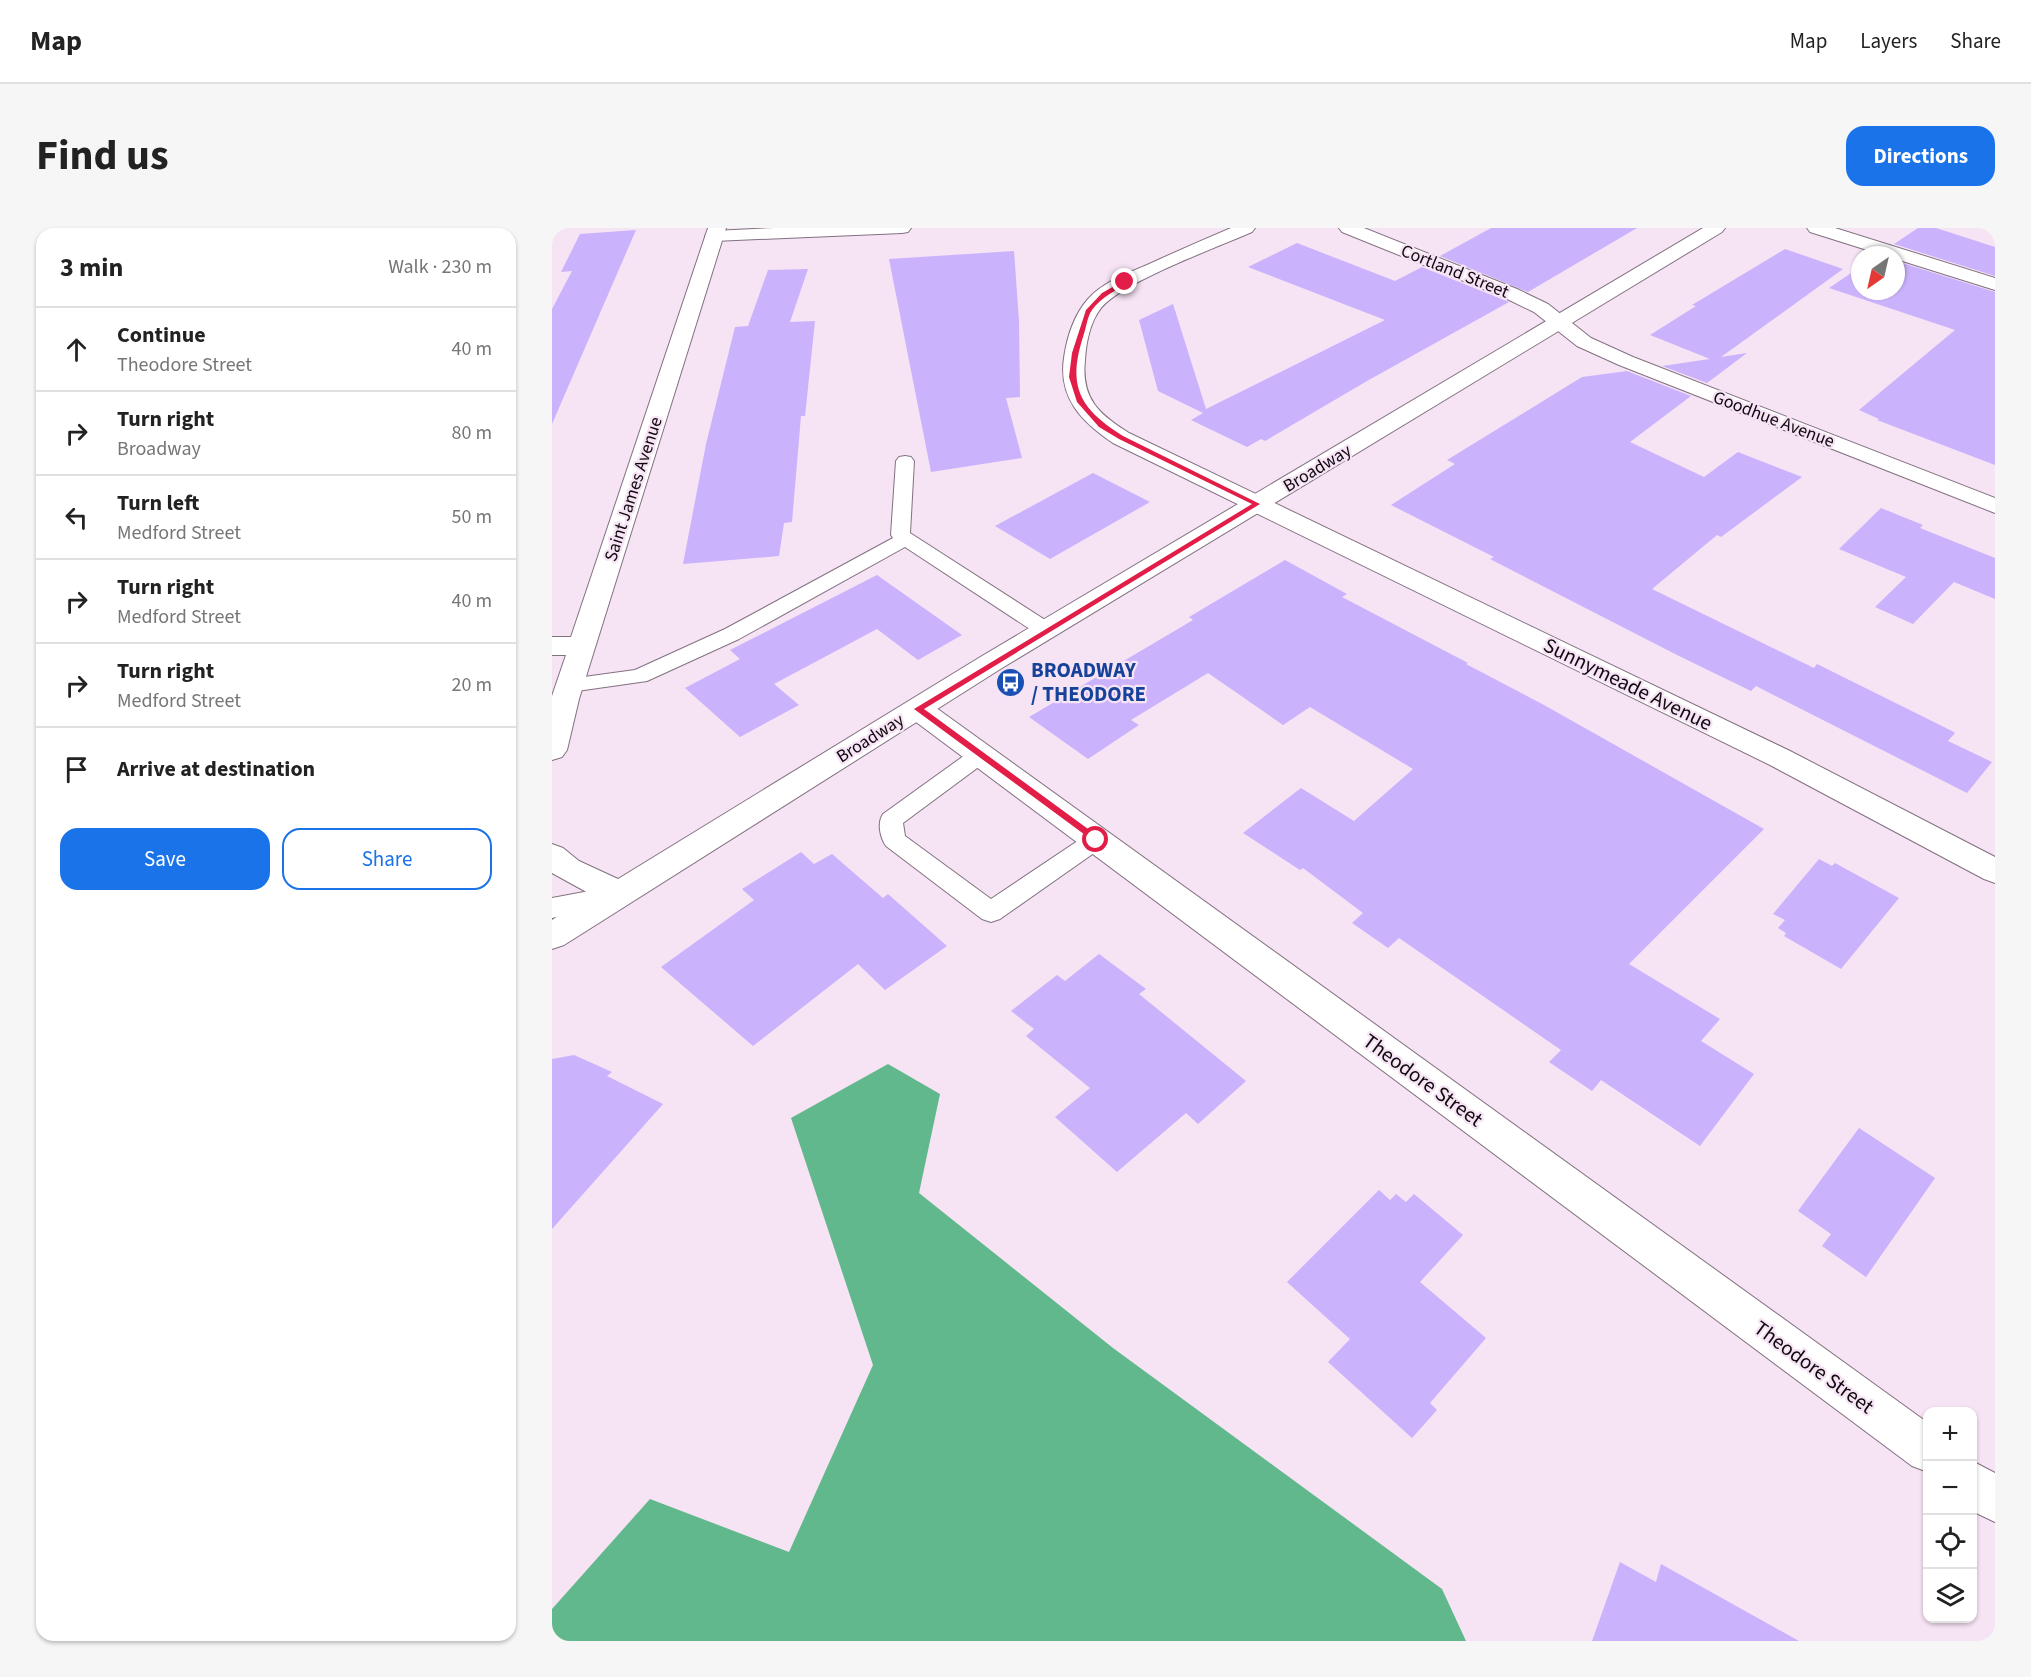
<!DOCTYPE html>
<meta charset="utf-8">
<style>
:root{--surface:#fff;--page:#f6f6f6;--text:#222;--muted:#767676;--line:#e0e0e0;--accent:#1a73e8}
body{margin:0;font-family:"Source Sans 3",sans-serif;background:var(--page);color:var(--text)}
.controls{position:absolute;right:18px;bottom:18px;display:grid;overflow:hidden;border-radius:12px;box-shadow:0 2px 4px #0004}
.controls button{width:54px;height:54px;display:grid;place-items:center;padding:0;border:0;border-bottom:2px solid var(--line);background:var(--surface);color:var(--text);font:30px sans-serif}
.compass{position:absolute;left:1299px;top:18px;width:54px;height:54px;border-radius:50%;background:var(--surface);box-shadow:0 2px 4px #0004;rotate:214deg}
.stop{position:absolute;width:18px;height:18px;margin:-14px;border:4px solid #e11d48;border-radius:50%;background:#fff}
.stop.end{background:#e11d48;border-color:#fff;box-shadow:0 2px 6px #0008}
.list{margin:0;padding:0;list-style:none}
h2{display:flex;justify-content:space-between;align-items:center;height:78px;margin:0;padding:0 24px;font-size:26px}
h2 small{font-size:20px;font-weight:400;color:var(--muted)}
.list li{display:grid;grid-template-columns:39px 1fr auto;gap:18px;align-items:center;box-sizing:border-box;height:84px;padding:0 24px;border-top:2px solid var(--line)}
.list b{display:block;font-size:22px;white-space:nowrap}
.list p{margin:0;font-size:20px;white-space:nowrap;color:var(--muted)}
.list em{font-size:20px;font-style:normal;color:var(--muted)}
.actions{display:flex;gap:12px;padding:18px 24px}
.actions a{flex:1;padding:14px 0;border:2px solid var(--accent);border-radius:18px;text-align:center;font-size:21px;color:var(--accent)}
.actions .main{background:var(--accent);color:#fff}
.icon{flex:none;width:33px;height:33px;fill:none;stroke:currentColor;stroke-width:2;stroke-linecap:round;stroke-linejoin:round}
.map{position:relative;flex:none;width:1443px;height:1413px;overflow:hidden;border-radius:18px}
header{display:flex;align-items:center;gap:36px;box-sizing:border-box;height:84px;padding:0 30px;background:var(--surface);border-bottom:2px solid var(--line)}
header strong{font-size:28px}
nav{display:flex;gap:33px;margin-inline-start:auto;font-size:21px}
.intro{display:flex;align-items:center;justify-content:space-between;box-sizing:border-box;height:144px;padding:0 36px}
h1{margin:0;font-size:42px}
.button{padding:15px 27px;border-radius:18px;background:var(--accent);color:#fff;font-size:21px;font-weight:700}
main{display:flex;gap:36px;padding:0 36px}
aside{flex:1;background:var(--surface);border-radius:18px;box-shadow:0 2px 4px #0004}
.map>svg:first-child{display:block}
</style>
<header>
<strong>Map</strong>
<nav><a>Map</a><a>Layers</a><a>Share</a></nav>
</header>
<div class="intro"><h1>Find us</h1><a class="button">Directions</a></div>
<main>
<aside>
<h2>3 min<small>Walk · 230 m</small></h2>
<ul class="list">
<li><svg class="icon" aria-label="ahead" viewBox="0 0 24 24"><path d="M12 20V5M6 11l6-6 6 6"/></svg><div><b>Continue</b><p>Theodore Street</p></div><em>40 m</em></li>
<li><svg class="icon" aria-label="right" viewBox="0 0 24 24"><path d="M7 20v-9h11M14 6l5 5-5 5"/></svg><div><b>Turn right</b><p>Broadway</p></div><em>80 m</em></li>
<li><svg class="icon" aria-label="left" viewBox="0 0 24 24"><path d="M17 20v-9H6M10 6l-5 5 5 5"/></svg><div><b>Turn left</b><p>Medford Street</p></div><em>50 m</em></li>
<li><svg class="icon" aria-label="right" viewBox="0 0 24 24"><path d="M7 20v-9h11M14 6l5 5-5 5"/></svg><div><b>Turn right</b><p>Medford Street</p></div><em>40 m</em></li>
<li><svg class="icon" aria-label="right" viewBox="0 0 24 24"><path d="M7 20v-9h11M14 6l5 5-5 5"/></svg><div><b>Turn right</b><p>Medford Street</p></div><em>20 m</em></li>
<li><svg class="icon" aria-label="arrive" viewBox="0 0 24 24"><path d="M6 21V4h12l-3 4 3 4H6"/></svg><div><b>Arrive at destination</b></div></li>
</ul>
<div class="actions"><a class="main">Save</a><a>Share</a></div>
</aside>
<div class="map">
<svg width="1443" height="1413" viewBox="0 0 1443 1413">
<rect width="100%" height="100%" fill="#f6e3f4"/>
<!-- forest -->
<path fill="#61b88d" d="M 336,836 L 388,866 L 367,965 L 561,1120 L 890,1361 L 914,1413 L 0,1413 L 0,1381 L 98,1271 L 237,1324 L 321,1137 L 239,890 Z"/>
<!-- building -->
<g fill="#cbb2fd">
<path d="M 939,0 L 1085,0 L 976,64 L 888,28 Z"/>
<path d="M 1366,0 L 1384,0 L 1443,19 L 1443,48 L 1342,16 Z"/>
<path d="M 84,2 L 0,196 L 0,81 L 20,43 L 9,44 L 28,6 Z"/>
<path d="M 745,15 L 843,53 L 870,39 L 957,74 L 815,153 L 713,213 L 709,211 L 695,219 L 639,192 L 651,185 L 606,163 L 587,92 L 621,76 L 654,181 L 833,92 L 696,39 Z"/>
<path d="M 1233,21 L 1291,41 L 1169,129 L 1195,125 L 1155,155 L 1110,138 L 1158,131 L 1098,107 L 1144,78 L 1140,77 Z"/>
<path d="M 462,23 L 467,93 L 468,169 L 454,170 L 470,230 L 379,244 L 337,31 Z"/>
<path d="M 1344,33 L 1443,64 L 1443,237 L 1325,192 L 1327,191 L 1307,182 L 1403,102 L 1277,60 L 1308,39 L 1308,63 L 1344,63 Z"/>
<path d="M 256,41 L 238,94 L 263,93 L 253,188 L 249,188 L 240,294 L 232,295 L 227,328 L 131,336 L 154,216 L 183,99 L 196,98 L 216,42 Z"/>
<path d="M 1075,143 L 1139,168 L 1078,214 L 1152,249 L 1186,224 L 1250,249 L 1169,309 L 1165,307 L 1100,361 L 1262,440 L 1265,436 L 1400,503 L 1403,505 L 1396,513 L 1440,534 L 1415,565 L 1204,458 L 1199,463 L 1125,427 L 938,331 L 942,329 L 839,277 L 903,236 L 895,232 L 1030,149 Z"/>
<path d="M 541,245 L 598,274 L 498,331 L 443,298 Z"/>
<path d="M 1329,280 L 1371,297 L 1368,300 L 1443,330 L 1443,371 L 1402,354 L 1361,396 L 1323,379 L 1354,349 L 1287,321 Z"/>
<path d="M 733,332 L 795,366 L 790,369 L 916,435 L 914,436 L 992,477 L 1212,601 L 1077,736 L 1168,791 L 1149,813 L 1202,846 L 1148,918 L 1049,852 L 1040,863 L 997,834 L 1009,822 L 847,710 L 836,720 L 800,695 L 811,685 L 751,640 L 748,642 L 691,605 L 749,560 L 802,593 L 861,541 L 758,479 L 731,497 L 656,445 L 579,492 L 587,497 L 536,531 L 477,489 L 641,392 L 637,389 Z"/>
<path d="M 325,347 L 410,407 L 366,432 L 325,401 L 222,456 L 247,477 L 188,509 L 133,460 L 188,431 L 178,422 Z"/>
<path d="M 249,624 L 262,636 L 280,626 L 331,670 L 336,666 L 395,718 L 333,762 L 306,736 L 201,818 L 109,739 L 202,672 L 190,661 Z"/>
<path d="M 1267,631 L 1280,638 L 1283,635 L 1347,670 L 1289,741 L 1232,708 L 1234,705 L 1226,700 L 1233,692 L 1221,686 Z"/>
<path d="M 547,726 L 594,761 L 587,766 L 694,853 L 646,896 L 634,885 L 565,944 L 503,889 L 538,860 L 474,808 L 482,801 L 459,783 L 505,747 L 513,753 Z"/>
<path d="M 22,827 L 60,844 L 55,848 L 111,876 L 0,1001 L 0,831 Z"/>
<path d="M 1307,900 L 1383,950 L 1314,1049 L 1270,1018 L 1279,1006 L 1246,983 Z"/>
<path d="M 827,962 L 838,972 L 844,966 L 854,974 L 862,966 L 911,1007 L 868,1054 L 934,1110 L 878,1175 L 885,1182 L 860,1210 L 776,1134 L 798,1111 L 735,1054 Z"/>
<path d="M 1068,1334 L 1104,1354 L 1109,1336 L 1247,1413 L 1040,1413 Z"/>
</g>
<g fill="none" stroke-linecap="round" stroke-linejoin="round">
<defs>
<g id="lane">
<path d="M 353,228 L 359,229 L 362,233 L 358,305 L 501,397 L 504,402 L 501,407 L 494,408 L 487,407 L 353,319 L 187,411 L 95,453 L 18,464 L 10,462 L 7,457 L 10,452 L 83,442 L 173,401 L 341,310 L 339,307 L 344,233 L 347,229 Z"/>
<path d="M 428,519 L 436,522 L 439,527 L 436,532 L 351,595 L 353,608 L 439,671 L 536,606 L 544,603 L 552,606 L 556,612 L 552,618 L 448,691 L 439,694 L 430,691 L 334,618 C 328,609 325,595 331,586 L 420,522 Z"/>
<path d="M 64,658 L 73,660 L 76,667 L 73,674 L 0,690 L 0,670 Z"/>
</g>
<g id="street">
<path d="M 222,0 L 359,0 L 356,4 L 350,5 L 162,13 L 156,12 L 153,8 L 156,4 L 162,3 Z"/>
<path d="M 679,0 L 703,0 L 700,4 C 666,19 570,54 549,80 C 538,94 534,115 533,132 C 529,171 547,186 577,205 L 1238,523 L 1443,629 L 1443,655 L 1432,651 L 1218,537 L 561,215 C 530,194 506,170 512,130 C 515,109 522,87 536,71 C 551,54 574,46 595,37 C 623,24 651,12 679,0 Z"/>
<path d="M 787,0 L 812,0 L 965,61 L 996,76 L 1039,110 L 1081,129 L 1443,270 L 1443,285 L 1067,137 L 1025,118 L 982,84 L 951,69 L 790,4 Z"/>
<path d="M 1255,0 L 1283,0 L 1443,50 L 1443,62 L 1344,31 L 1344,27 L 1331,27 L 1258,4 Z"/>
<path d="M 366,472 L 376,474 L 1376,1195 L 1376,1244 L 1360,1238 L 356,488 L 352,481 L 356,474 Z"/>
<path d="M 1420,1233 L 1443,1245 L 1443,1294 L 1420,1283 Z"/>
</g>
<g id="secondary">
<path d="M 156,0 L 174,0 L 27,471 L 15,522 L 10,529 L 0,532 L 0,468 L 14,427 L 0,427 L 0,409 L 19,409 Z"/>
<path d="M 1151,0 L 1173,0 L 1170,4 L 450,440 L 12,717 L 0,721 L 0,692 L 40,667 L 0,645 L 0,616 L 11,620 L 27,633 L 66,651 L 430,428 Z"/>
</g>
</defs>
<!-- lane casing -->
<use href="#lane" stroke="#827181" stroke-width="2"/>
<!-- street casing -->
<use href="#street" stroke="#827181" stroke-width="2"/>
<!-- secondary casing -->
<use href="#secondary" stroke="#827181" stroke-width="2"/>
<!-- lane -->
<use href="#lane" fill="#fff" fill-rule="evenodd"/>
<!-- street -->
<use href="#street" fill="#fff" fill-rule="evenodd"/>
<!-- secondary -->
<use href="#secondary" fill="#fff" fill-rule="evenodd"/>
</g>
<!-- route -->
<path fill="#e11d48" d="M 571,53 L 576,54 C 564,63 549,69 540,82 C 535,89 534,101 531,109 C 515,159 528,181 571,208 L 708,276 L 372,481 L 547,609 L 549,612 L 544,615 L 362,481 L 700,276 L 567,211 L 547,199 L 525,174 L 517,149 L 520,125 L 534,82 L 550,65 Z"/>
<!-- icons -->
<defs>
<symbol id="bus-disc" viewBox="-11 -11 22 22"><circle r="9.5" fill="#1a4fb4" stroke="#f6e3f4"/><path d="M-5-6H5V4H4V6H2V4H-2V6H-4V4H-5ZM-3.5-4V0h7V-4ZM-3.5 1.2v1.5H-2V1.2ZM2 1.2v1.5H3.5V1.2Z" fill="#fff"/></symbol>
</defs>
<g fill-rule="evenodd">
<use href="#bus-disc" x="442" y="438" width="33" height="33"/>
</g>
<g text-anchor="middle" stroke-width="4.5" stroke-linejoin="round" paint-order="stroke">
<!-- far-street labels -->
<g font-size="18" fill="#0f090f" stroke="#f6e3f4">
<text transform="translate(903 43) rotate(22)" y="6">Cortland Street</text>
<text transform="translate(1222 191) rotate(21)" y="6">Goodhue Avenue</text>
<text transform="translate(765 240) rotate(-31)" y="6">Broadway</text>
<text transform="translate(81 261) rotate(-72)" y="6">Saint James Avenue</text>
<text transform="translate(318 510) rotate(-32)" y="6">Broadway</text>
</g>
<!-- transit labels -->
<g font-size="21" font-weight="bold" fill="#164399" stroke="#f6e3f4" text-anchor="start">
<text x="479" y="449">BROADWAY<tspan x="479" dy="24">/ THEODORE</tspan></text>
</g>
<!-- street labels -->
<g font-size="21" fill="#0f090f" stroke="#f6e3f4">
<text transform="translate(1076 456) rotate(26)" y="7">Sunnymeade Avenue</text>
<text transform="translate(871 852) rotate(36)" y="7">Theodore Street</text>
<text transform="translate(1262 1139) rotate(36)" y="7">Theodore Street</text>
</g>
</g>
</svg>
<div class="controls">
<button>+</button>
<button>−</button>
<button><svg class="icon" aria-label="locate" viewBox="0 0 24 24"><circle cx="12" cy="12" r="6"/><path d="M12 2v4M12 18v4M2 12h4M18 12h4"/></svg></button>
<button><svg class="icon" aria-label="layers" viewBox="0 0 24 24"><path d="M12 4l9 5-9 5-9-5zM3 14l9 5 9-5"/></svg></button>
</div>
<svg class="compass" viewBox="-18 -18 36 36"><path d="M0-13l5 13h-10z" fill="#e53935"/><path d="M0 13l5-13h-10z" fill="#767676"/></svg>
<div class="stop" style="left:544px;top:612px"></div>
<div class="stop end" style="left:573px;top:54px"></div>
</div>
</main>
